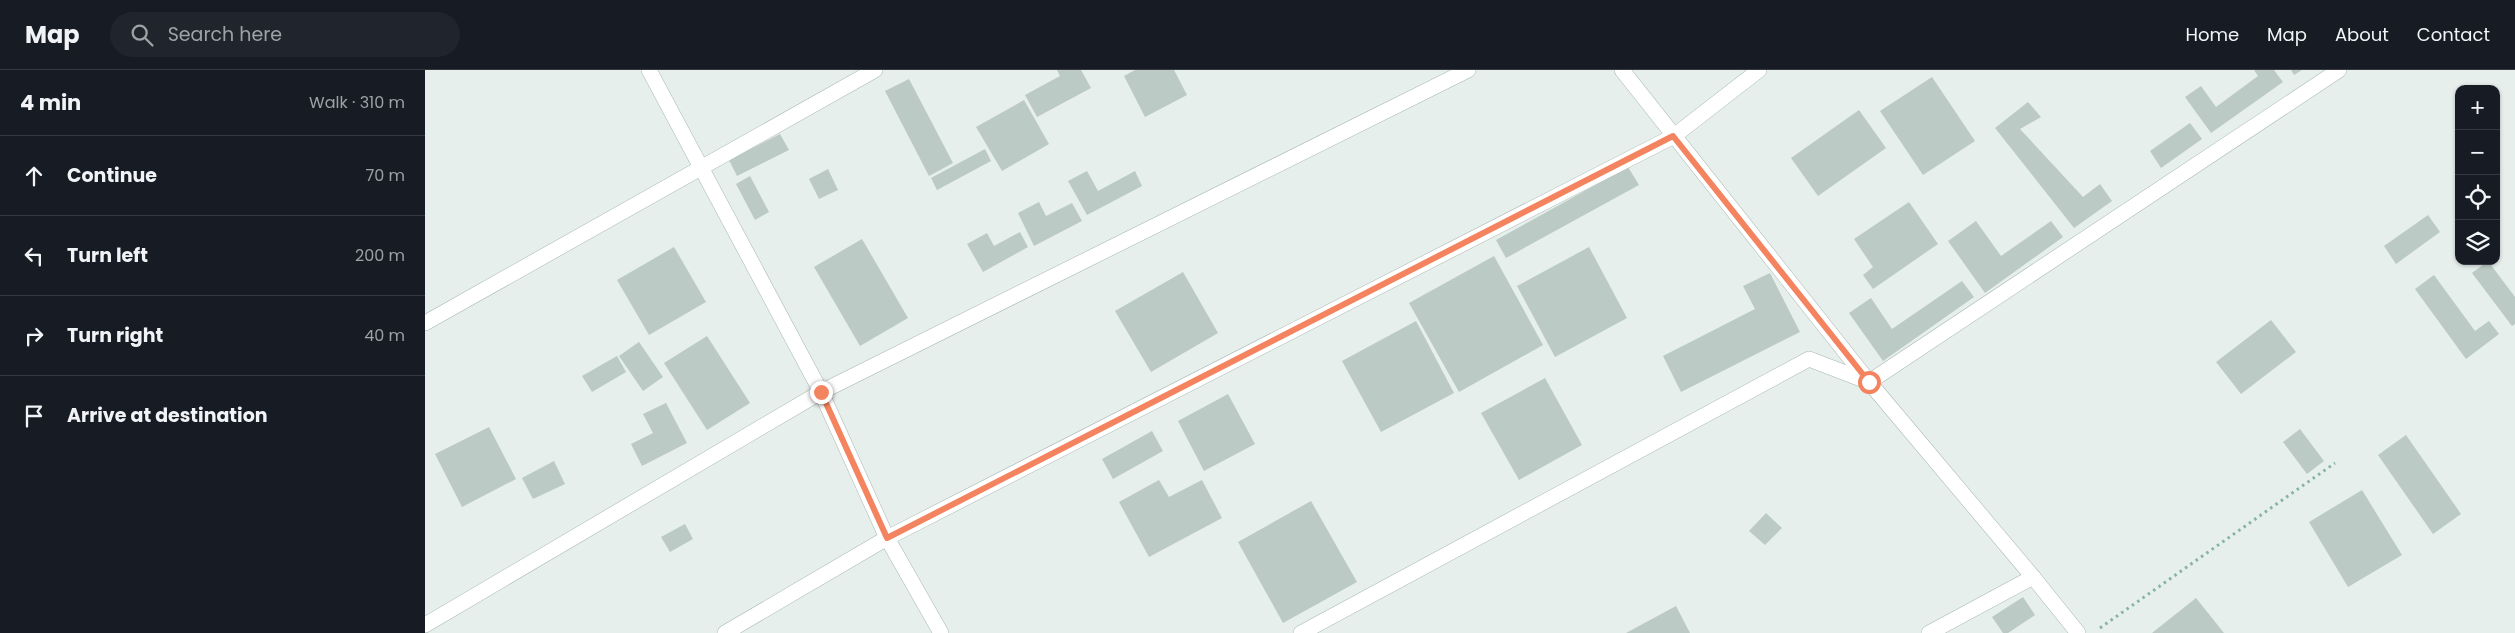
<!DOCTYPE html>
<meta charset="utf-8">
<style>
:root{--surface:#171b24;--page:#20242c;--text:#f1f3f6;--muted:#9ea1a6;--line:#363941}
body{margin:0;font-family:Poppins,sans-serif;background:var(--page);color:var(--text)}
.controls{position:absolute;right:15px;top:15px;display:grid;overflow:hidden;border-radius:10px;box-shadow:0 1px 4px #0004}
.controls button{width:45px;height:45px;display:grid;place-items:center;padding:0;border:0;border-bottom:1px solid var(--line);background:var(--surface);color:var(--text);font:25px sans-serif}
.stop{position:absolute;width:15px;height:15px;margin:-11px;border:4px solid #f4845f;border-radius:50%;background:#fff}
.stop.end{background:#f4845f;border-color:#fff;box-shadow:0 1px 5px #0008}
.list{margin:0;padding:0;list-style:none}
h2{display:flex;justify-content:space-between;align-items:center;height:65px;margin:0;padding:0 20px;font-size:21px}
h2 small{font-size:16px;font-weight:400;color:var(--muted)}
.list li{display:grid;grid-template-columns:32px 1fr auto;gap:15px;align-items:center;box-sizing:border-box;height:80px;padding:0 20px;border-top:1px solid var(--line)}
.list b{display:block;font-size:19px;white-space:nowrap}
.list em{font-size:16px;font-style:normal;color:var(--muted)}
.icon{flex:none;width:28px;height:28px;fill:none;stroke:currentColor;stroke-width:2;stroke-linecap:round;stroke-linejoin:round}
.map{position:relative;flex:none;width:2090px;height:563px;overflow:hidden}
header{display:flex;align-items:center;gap:30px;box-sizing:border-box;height:70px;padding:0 25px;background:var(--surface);border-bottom:1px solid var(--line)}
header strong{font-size:24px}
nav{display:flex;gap:28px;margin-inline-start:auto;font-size:18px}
.search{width:350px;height:45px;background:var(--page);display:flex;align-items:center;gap:12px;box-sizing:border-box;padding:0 18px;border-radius:28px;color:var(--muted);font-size:19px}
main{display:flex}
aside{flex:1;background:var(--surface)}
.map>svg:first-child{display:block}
</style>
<header>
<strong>Map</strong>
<div class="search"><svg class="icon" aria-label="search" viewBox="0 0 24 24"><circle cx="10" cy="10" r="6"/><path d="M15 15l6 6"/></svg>Search here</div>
<nav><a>Home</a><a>Map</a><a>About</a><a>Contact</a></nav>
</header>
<main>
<aside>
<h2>4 min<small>Walk · 310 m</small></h2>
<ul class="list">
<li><svg class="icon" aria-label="ahead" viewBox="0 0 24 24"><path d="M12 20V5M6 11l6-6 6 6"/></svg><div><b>Continue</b></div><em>70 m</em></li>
<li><svg class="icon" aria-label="left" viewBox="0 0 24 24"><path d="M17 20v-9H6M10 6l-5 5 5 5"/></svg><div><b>Turn left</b></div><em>200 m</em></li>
<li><svg class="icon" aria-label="right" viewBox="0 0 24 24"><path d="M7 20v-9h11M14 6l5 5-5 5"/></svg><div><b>Turn right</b></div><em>40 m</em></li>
<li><svg class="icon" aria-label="arrive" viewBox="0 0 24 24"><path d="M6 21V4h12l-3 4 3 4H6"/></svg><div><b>Arrive at destination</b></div></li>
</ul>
</aside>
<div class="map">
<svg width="2090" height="563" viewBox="0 0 2090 563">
<rect width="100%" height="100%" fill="#e6efeb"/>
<!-- building -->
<g fill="#bbcac4">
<path d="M 632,0 L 656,0 L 666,18 L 612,47 L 600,25 L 635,6 Z"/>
<path d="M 710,0 L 749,0 L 762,25 L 720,47 L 699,6 Z"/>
<path d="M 1829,0 L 1849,0 L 1858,12 L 1786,63 L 1760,27 L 1776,16 L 1791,37 L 1833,6 Z"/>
<path d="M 1866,0 L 1877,0 L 1869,5 Z"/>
<path d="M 1507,7 L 1550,71 L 1498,105 L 1455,41 Z"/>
<path d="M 484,9 L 528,93 L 504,106 L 460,21 Z"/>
<path d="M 599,30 L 624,74 L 577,101 L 551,57 Z"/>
<path d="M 1603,32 L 1616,47 L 1595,59 L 1658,127 L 1675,114 L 1687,131 L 1649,158 L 1570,58 Z"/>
<path d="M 1434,40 L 1461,78 L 1393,126 L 1366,88 Z"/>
<path d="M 1765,53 L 1777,69 L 1736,98 L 1725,81 Z"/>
<path d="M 355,64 L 364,80 L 312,106 L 304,90 Z"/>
<path d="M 560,79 L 566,91 L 512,120 L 506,108 Z"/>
<path d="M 1203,97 L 1214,115 L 1081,188 L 1071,170 Z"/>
<path d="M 403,99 L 413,120 L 394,129 L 384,109 Z"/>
<path d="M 662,101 L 673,121 L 710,101 L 717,116 L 662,145 L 643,111 Z"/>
<path d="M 325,106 L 344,142 L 330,150 L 311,114 Z"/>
<path d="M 614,132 L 621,146 L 647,133 L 657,151 L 609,176 L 593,143 Z"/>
<path d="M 1484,132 L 1513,174 L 1448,219 L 1438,205 L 1448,197 L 1429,169 Z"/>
<path d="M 2003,145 L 2015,162 L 1971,194 L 1959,176 Z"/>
<path d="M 1551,151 L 1576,186 L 1626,151 L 1638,167 L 1560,223 L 1523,171 Z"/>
<path d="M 595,162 L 603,177 L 558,202 L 542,174 L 562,163 L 569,176 Z"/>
<path d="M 437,169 L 483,248 L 435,276 L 389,197 Z"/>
<path d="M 249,177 L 281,232 L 224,265 L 192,210 Z"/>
<path d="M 1164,177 L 1202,248 L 1130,287 L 1092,216 Z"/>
<path d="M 1069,186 L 1118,275 L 1034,322 L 984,233 Z"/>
<path d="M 2063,191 L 2090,227 L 2090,254 L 2087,256 L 2047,203 Z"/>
<path d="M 758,202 L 793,263 L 726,302 L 690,241 Z"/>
<path d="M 1345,203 L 1375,262 L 1256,322 L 1238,286 L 1330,239 L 1318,216 Z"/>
<path d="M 2009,205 L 2050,261 L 2064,251 L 2074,264 L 2041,289 L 1990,219 Z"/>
<path d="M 1537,211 L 1549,227 L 1458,291 L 1424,243 L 1446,228 L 1467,259 Z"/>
<path d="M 1846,250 L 1871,282 L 1816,324 L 1791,292 Z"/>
<path d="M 991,251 L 1029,323 L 956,362 L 917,291 Z"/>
<path d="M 282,266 L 325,333 L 282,360 L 239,293 Z"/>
<path d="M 214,272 L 238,307 L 218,321 L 194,286 Z"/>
<path d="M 192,286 L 201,302 L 167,322 L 157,306 Z"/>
<path d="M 1120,308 L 1157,375 L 1094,410 L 1056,343 Z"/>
<path d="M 803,324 L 830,374 L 779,401 L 753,351 Z"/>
<path d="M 241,333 L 262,373 L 217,396 L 206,374 L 228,363 L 218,344 Z"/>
<path d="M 64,357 L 91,409 L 37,437 L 10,384 Z"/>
<path d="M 1875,359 L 1899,391 L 1882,404 L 1858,372 Z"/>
<path d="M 727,361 L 738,381 L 688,409 L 677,389 Z"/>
<path d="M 1981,365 L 2036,444 L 2008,464 L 1953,385 Z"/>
<path d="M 129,391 L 140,414 L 108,429 L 97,408 Z"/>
<path d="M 734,410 L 744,427 L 777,410 L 797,448 L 724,487 L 694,432 Z"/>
<path d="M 1937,420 L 1977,485 L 1923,517 L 1884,452 Z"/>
<path d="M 886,431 L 932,512 L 858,553 L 813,472 Z"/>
<path d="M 1341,443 L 1357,458 L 1340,475 L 1324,461 Z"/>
<path d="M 260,454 L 268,469 L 245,482 L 236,467 Z"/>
<path d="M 1598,527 L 1610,545 L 1583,563 L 1578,563 L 1567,547 Z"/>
<path d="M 1771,528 L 1799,563 L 1727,563 Z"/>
<path d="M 1251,536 L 1265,563 L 1201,563 Z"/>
</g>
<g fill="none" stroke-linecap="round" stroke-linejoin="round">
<defs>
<g id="minor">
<path d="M 224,0 L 396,322 L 462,468 L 516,563"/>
<path d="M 1197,0 L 1444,312 L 1608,507 L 1653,563"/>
<path d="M 0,253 L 450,0"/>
<path d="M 0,555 L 396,322 L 1043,0"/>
<path d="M 300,563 L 462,468 L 1249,66 L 1334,0"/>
<path d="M 876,563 L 1384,289 L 1444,312 L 1914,0"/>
<path d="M 1504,563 L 1608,507"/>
</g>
</defs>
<!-- minor casing -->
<use href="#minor" stroke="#a8b8b2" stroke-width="16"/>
<!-- path -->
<path stroke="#86b3a5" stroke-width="3" stroke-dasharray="2.5 4" stroke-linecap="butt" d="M 1675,558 L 1910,393"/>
<!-- minor -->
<use href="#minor" stroke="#fff" stroke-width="15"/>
</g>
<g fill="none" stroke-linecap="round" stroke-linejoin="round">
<!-- route -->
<path stroke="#f4845f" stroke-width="6" d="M 396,322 L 462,468 L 1248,66 L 1444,312"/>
</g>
</svg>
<div class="controls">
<button>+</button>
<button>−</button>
<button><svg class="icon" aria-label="locate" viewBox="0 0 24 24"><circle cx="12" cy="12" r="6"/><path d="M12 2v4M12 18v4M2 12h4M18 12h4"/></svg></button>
<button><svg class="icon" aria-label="layers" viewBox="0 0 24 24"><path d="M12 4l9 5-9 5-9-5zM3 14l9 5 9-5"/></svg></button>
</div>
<div class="stop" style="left:1444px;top:312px"></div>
<div class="stop end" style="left:396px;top:322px"></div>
</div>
</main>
